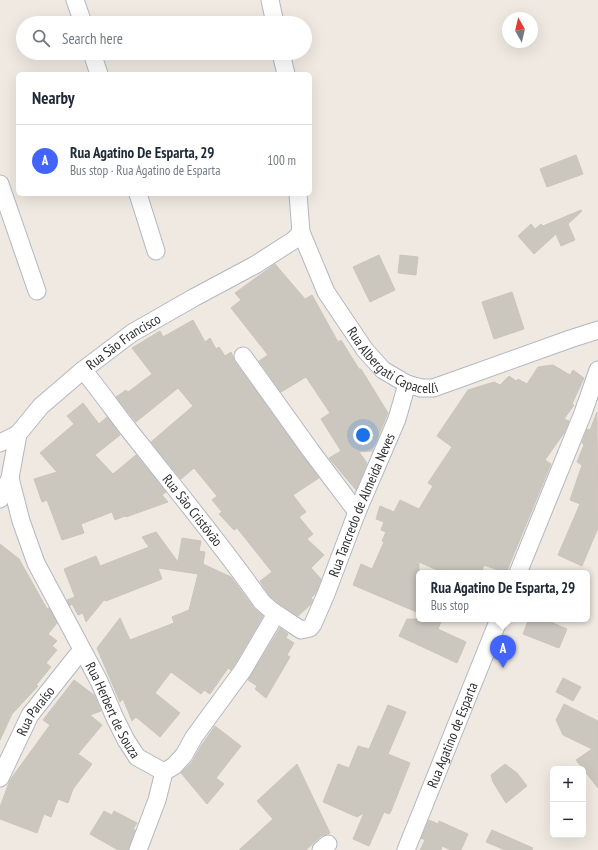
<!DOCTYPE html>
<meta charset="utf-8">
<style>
:root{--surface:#fff;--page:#f6f6f7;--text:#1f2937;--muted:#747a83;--line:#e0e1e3;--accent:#4264fb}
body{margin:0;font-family:"PT Sans Narrow",sans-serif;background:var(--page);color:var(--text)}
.controls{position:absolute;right:12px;bottom:12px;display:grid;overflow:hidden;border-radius:6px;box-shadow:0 4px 16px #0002}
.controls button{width:36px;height:36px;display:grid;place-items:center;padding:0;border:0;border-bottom:1px solid var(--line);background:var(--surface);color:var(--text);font:20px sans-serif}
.compass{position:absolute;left:502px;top:12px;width:36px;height:36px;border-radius:50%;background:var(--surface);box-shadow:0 4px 16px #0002;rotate:352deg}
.you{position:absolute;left:363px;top:435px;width:14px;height:14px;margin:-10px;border:3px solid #fff;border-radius:50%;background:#1a73e8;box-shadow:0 0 0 6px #1a73e833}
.badge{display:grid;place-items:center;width:26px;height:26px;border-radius:50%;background:var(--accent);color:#fff;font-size:13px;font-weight:700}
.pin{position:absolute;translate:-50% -33px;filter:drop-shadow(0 1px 2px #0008)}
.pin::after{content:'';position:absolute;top:21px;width:14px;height:12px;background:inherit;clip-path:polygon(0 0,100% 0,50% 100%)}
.popup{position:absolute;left:416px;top:570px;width:174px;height:52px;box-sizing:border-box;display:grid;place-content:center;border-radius:6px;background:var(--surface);filter:drop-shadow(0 1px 3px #0005);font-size:13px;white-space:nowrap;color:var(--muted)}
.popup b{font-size:15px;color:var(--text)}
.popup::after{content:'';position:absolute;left:50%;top:100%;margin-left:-8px;border:8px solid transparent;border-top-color:var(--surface)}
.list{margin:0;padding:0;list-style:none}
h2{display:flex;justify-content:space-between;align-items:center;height:52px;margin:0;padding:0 16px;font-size:17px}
h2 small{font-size:13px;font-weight:400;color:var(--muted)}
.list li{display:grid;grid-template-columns:26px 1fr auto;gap:12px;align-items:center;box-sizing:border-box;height:72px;padding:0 16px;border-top:1px solid var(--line)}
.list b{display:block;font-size:15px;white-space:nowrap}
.list p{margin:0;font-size:13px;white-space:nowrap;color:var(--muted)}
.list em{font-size:13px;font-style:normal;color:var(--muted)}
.icon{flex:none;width:22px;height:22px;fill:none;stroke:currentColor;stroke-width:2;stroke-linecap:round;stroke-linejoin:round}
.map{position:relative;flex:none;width:598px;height:850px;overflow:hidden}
.search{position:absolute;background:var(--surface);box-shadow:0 4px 16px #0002;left:16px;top:16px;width:296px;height:44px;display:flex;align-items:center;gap:10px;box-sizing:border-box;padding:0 14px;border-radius:22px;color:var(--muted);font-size:15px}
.panel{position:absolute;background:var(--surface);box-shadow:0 4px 16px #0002;left:16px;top:72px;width:296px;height:124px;border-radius:6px}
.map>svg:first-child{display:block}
</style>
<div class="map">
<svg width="598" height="850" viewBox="0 0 598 850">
<rect width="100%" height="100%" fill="#efe9e1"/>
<!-- building -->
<g fill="#cbc7bf" stroke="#cbc5ba">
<path d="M 576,155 L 583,174 L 547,187 L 540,169 Z"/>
<path d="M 581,210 L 582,211 L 568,224 L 575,240 L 561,246 L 556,234 L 534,254 L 518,236 L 531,224 L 535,229 L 541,224 L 543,226 Z"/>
<path d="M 379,255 L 395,290 L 370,302 L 353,267 Z"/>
<path d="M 400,255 L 418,257 L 416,275 L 398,273 Z"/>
<path d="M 275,264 L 305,299 L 312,295 L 338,342 L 341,340 L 359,369 L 361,369 L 388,413 L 372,451 L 359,452 L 367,463 L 356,490 L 329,458 L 341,451 L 321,419 L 330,413 L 306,377 L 281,392 L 259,361 L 268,355 L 231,308 L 241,300 L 235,293 Z"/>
<path d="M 512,292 L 524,329 L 494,339 L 482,302 Z"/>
<path d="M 193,320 L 205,342 L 210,338 L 216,349 L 219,347 L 225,356 L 231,352 L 235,362 L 319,478 L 293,495 L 306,512 L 299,517 L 313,534 L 307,539 L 324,555 L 311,568 L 321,579 L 317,590 L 315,594 L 311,598 L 313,600 L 311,604 L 298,616 L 277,602 L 269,595 L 260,581 L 272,572 L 237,528 L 234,530 L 219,514 L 222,512 L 212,500 L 217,496 L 194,468 L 181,479 L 151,442 L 193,406 L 178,388 L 136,422 L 116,397 L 126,390 L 128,392 L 152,374 L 132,348 L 160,331 L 163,337 Z"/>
<path d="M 553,365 L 570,375 L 573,370 L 584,378 L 572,404 L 574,405 L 564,419 L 569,421 L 564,433 L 545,460 L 551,464 L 506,573 L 484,565 L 481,573 L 444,573 L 419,562 L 419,613 L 353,585 L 361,564 L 372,569 L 384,542 L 382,541 L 386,532 L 381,530 L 384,522 L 376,519 L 380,506 L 394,512 L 400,500 L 419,509 L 433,486 L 428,483 L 452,447 L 437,436 L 468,390 L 494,382 L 500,385 L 509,376 L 516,381 L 518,379 L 527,384 L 538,367 Z"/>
<path d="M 83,403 L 99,424 L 107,417 L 120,435 L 95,455 L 113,474 L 136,455 L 166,492 L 162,495 L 168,502 L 126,517 L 125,516 L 115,520 L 112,512 L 81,524 L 84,533 L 62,540 L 47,500 L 42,502 L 34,479 L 57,472 L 40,453 L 74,424 L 67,416 Z"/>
<path d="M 597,412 L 598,528 L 582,566 L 558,555 L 580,504 L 570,500 L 582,465 L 577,462 L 584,445 L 582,443 L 587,429 L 590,430 Z"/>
<path d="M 156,532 L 178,562 L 182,538 L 201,541 L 199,551 L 205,552 L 203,564 L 231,577 L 254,608 L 263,616 L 235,664 L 231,670 L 228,668 L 210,694 L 204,690 L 201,694 L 171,672 L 155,693 L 180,713 L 160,737 L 136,717 L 132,721 L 123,699 L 120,702 L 97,648 L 120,618 L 130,640 L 174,623 L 172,617 L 189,610 L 198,574 L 158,568 L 162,579 L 106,601 L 104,600 L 86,622 L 83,613 L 78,615 L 72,604 L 70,606 L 67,600 L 75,597 L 64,569 L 96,556 L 100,566 L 149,547 L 142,537 Z"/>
<path d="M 0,544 L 19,559 L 47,609 L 49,608 L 57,623 L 48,634 L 57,641 L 52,646 L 57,650 L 46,663 L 51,667 L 36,685 L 38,686 L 12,714 L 0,740 Z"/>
<path d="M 407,619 L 442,619 L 438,629 L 466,642 L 457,663 L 399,636 Z"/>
<path d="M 529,619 L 544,619 L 567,629 L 559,648 L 523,634 Z"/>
<path d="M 280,628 L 288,634 L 286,638 L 294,643 L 287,655 L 290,657 L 266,698 L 255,689 L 257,686 L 248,680 Z"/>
<path d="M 563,678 L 581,687 L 573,701 L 556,692 Z"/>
<path d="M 74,680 L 94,695 L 101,711 L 90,715 L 102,725 L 78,754 L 92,764 L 73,789 L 68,803 L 58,799 L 51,817 L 44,814 L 37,833 L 0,819 L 0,807 L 10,780 L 50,725 L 43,720 Z"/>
<path d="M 564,704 L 598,721 L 598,788 L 576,760 L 592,749 L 563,735 L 556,720 Z"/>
<path d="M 388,705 L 406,712 L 388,754 L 410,763 L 391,811 L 389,814 L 384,812 L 369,846 L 353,839 L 364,813 L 357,817 L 323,802 L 338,764 L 349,768 L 358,746 L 369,749 Z"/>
<path d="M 215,726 L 241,746 L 216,778 L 224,784 L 207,804 L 181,773 L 192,762 L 201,746 Z"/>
<path d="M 297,764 L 330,833 L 321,836 L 306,850 L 239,850 L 273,819 L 257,801 Z"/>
<path d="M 505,764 L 517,773 L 527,786 L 506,803 L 493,782 L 491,775 Z"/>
<path d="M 104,811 L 112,815 L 114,811 L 137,823 L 133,829 L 135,830 L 128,850 L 118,850 L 90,834 Z"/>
<path d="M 429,820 L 438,824 L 439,821 L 468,834 L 461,850 L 451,850 L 442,846 L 441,850 L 420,850 L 425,840 L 421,838 Z"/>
<path d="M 492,830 L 533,848 L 532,850 L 505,850 L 486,842 Z"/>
</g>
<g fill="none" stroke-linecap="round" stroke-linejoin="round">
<defs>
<g id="minor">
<path d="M 75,0 L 83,23"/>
<path d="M 270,0 L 275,23"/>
<path d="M 92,53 L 99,74"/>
<path d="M 281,53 L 286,74"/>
<path d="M 0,184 L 37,291"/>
<path d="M 138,194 L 156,251"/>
<path id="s1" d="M 298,194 L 301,232 L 326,292 L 365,350 L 383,370 L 407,384 L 421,388 L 433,388 L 450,382 L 570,339 L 598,330"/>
<path d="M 243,356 L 311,451 L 357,512"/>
<path id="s2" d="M 83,370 C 103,394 121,421 141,445 C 182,497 224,548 262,602 L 271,610 L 301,630 L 310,628 L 313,624 L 326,594 L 357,512 L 397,419 L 407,384"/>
<path d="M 0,443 L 18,434"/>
<path id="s3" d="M 10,478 L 21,521 L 36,563 L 99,681 L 115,718 L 126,740 L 137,757 L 164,772 L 174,766 L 184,755 L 194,737 L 243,670 L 276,614"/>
<path id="s4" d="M 0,499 L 10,478 L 18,434 L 41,406 L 83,370 L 132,333 L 195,297 L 255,265 L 294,240 L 301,232"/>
<path d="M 518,573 L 583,413 L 598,370"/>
<path id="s5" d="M 0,778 L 30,715 L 76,657 L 82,651"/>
<path d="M 138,850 L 157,800 L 164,772"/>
<path d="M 321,850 L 328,844"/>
<path id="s6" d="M 406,850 L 499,619"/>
</g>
</defs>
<!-- minor casing -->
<use href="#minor" stroke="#b4b7c1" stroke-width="19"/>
<!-- minor -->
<use href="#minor" stroke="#fff" stroke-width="17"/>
</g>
<g text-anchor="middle" stroke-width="3.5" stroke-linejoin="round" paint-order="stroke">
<!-- street labels -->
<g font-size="14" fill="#2e2e2e" stroke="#fff">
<text dy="5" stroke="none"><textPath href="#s4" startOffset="209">Rua São Francisco</textPath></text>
<text dy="5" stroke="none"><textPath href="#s1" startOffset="203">Rua Albergati Capacelli</textPath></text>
<text dy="5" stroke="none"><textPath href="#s2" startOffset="484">Rua Tancredo de Almeida Neves</textPath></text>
<text dy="5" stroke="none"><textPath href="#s2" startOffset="178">Rua São Cristóvão</textPath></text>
<text dy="5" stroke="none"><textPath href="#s3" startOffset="255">Rua Herbert de Souza</textPath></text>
<text dy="5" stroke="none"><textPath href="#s5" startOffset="76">Rua Paraíso</textPath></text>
<text dy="5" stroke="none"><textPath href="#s6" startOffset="124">Rua Agatino de Esparta</textPath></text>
</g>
</g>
</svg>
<div class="controls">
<button>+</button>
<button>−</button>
</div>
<svg class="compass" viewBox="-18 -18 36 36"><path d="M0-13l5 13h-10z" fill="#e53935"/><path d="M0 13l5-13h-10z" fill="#747a83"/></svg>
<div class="you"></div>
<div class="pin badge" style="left:503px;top:668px">A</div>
<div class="popup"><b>Rua Agatino De Esparta, 29</b>Bus stop</div>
<div class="search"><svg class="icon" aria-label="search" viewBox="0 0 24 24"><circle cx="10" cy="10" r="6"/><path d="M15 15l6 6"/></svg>Search here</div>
<section class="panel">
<h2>Nearby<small></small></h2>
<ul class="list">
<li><span class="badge">A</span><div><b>Rua Agatino De Esparta, 29</b><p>Bus stop · Rua Agatino de Esparta</p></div><em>100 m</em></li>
</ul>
</section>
</div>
